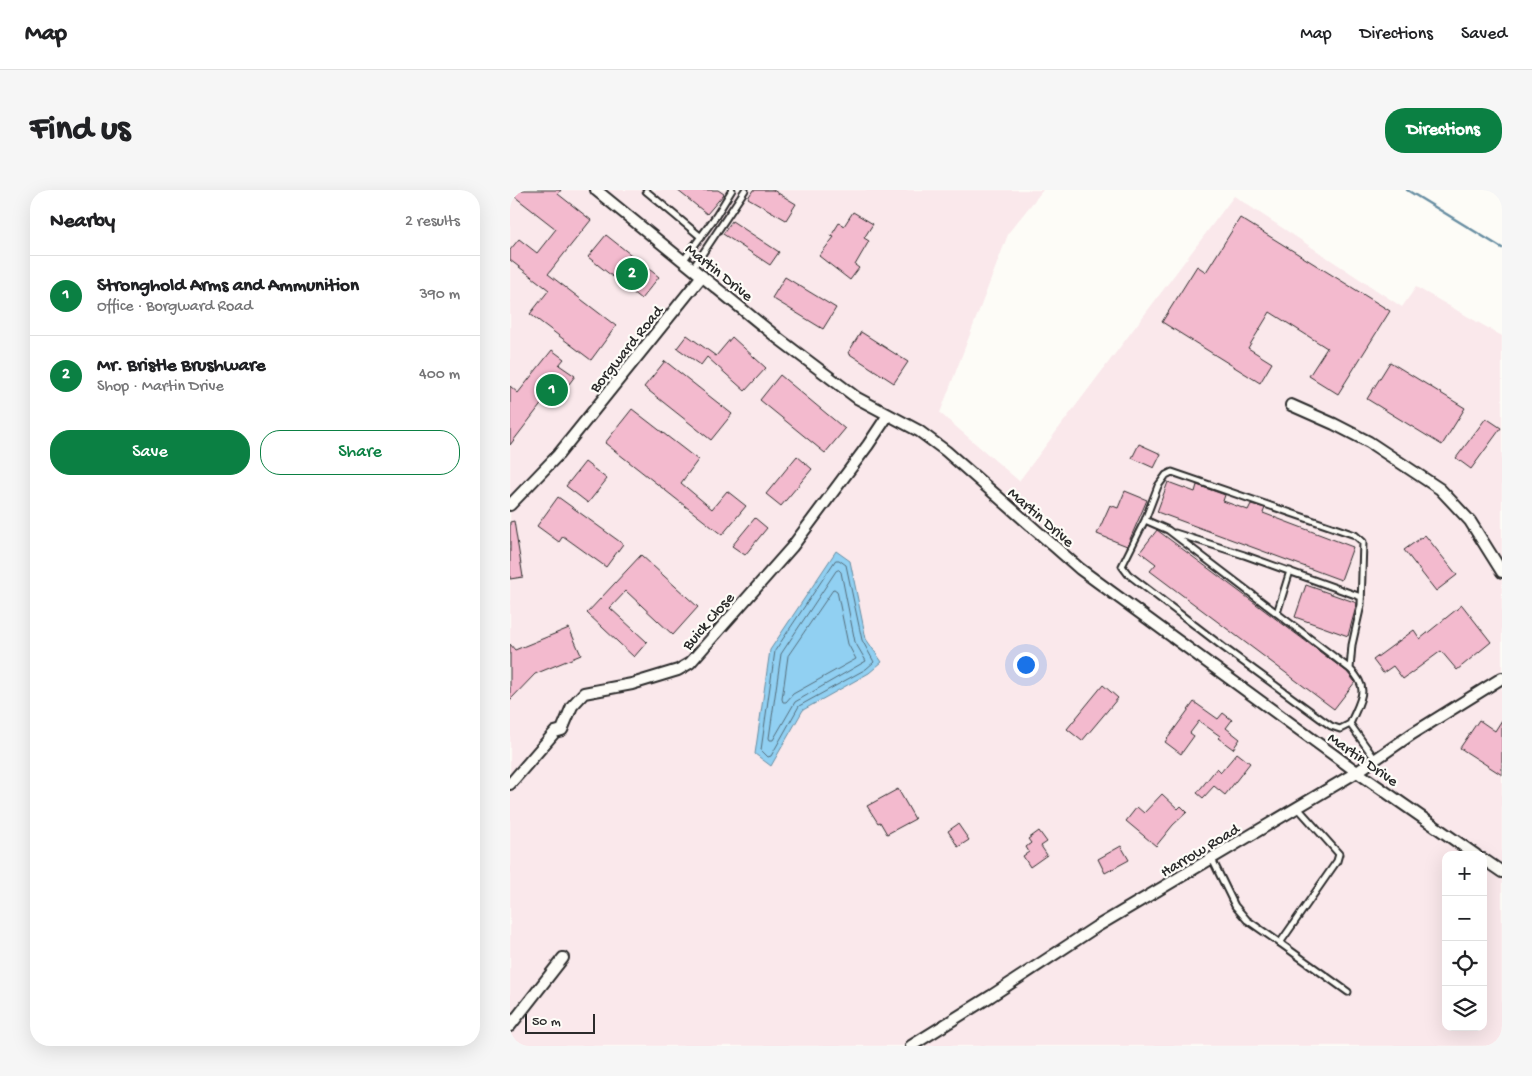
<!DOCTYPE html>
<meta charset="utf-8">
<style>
:root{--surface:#fff;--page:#f6f6f6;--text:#202124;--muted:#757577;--line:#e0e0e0;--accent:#0b8043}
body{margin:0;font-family:"Gochi Hand",sans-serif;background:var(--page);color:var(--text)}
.controls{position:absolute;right:15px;bottom:15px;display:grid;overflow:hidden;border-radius:10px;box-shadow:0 5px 20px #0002}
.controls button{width:45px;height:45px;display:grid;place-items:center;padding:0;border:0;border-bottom:1px solid var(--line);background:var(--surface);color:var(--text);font:25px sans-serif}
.scale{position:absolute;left:15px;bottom:12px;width:70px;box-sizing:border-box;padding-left:5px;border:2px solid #2b2b2b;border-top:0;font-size:14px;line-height:18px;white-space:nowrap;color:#2b2b2b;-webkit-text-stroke:4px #fdfcf7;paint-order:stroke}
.you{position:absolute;left:515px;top:474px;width:18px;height:18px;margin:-12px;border:4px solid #fff;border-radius:50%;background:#1a73e8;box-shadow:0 0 0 8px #1a73e833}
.badge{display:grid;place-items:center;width:32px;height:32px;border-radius:50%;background:var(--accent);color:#fff;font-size:16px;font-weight:700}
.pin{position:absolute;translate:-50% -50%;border:2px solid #fff;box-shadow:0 1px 5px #0006}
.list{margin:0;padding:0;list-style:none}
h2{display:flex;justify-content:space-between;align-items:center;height:65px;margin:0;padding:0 20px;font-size:21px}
h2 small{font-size:16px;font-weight:400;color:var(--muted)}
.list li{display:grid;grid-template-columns:32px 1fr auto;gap:15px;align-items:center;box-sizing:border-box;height:80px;padding:0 20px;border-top:1px solid var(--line)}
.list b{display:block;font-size:19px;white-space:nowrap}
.list p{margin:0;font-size:16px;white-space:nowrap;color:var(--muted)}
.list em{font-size:16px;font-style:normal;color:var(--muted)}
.actions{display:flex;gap:10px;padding:15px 20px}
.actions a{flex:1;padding:11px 0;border:1px solid var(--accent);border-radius:20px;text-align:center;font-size:18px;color:var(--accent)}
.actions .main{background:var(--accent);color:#fff}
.icon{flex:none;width:28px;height:28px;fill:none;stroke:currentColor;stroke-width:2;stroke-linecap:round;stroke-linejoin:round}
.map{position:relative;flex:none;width:992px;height:856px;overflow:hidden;border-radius:20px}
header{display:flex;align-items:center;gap:30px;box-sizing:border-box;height:70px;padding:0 25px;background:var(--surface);border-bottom:1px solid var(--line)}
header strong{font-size:24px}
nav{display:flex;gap:28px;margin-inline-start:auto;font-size:18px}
.intro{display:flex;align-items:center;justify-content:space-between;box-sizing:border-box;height:120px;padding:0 30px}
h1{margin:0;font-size:35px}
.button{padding:12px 22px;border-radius:20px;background:var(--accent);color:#fff;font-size:18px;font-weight:700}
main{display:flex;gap:30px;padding:0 30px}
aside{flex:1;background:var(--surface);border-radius:20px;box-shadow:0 5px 20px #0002}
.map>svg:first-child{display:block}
</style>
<header>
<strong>Map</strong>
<nav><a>Map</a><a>Directions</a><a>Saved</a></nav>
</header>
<div class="intro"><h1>Find us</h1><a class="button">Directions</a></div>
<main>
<aside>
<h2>Nearby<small>2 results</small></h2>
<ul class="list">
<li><span class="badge">1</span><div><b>Stronghold Arms and Ammunition</b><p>Office · Borgward Road</p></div><em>390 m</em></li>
<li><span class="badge">2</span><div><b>Mr. Bristle Brushware</b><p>Shop · Martin Drive</p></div><em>400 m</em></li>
</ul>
<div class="actions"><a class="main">Save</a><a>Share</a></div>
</aside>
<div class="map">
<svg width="992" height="856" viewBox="0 0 992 856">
<rect width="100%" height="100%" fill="#fdfcf7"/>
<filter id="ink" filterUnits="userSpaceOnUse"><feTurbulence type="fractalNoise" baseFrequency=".02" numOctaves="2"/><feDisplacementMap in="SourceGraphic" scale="10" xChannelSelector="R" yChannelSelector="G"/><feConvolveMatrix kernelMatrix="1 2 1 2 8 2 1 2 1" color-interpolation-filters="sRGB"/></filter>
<g filter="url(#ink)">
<!-- built -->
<path fill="#fae8eb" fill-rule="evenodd" d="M 0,0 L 533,0 L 499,42 L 430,223 L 509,291 L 724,6 L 892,117 L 906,97 L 992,146 L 992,856 L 0,856 ZM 936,665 L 973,665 L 973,837 L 936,837 Z"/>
<!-- water -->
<path fill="#91d0f2" stroke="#688ea2" d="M 326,361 L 340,371 L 356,449 L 372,472 L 359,483 L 293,520 L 261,576 L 245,564 L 260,460 Z"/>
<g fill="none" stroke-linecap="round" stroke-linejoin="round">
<!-- shore -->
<g stroke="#546d7b" stroke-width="1">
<path d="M 326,370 L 329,370 L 336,375 L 352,450 L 364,472 L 356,479 L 289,516 L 261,566 L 258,567 L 251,560 L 265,461 Z"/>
<path d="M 329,380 L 331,382 L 345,452 L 356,471 L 285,512 L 263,550 L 260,550 L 259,548 L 271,464 L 326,381 Z"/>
<path d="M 324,399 L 327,401 L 338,454 L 346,469 L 283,504 L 276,512 L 273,512 L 272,509 L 278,466 Z"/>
</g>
<!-- stream -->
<path stroke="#688ea2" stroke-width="2.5" d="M 897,0 L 992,58"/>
</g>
<!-- building -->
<g fill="#f3bace" stroke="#2b2b2b">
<path d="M 0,0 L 51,0 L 48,4 L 81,30 L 38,84 L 106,136 L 81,170 L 20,124 L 39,100 L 0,70 L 0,60 L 9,49 L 27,63 L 46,39 L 0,3 Z"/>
<path d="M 167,0 L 208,0 L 214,4 L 197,24 Z"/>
<path d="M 243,0 L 263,0 L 286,14 L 276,30 L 238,8 Z"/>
<path d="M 343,22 L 363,34 L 354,48 L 359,51 L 345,75 L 349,78 L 340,90 L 309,66 L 324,47 L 321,46 L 329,33 L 334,36 Z"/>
<path d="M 730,28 L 880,121 L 828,204 L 799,186 L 817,158 L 760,122 L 738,158 L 762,173 L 750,193 L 652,132 L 687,76 L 696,82 Z"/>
<path d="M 222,31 L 269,62 L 260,75 L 213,44 Z"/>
<path d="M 96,45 L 149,87 L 131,109 L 78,67 Z"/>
<path d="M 275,87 L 326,118 L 313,139 L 262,108 Z"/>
<path d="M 351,142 L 398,172 L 384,193 L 338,163 Z"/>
<path d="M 177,145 L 206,166 L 222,147 L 256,178 L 235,201 L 197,167 L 191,175 L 167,158 Z"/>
<path d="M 42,160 L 54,169 L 49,175 L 65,186 L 59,194 L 57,193 L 42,213 L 36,208 L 0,255 L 0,196 L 8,203 Z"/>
<path d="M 155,171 L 222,224 L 201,250 L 134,197 Z"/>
<path d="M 880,172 L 955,218 L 932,255 L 857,209 Z"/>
<path d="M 270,185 L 335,239 L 315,263 L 250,210 Z"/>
<path d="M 122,219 L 188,270 L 171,293 L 202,319 L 217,301 L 236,316 L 212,345 L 95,253 Z"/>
<path d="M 976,228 L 991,238 L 961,279 L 946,268 Z"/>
<path d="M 629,254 L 651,264 L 644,278 L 622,268 Z"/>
<path d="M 287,266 L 302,279 L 271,316 L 256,304 Z"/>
<path d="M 75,272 L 97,289 L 78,313 L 56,296 Z"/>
<path d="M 658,292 L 685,302 L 687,295 L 715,305 L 713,311 L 738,320 L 741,314 L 755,318 L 753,323 L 843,357 L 831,390 L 647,322 Z"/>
<path d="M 615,301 L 637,310 L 617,356 L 587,344 L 600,315 L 608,318 Z"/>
<path d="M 48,307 L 113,354 L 96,377 L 53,346 L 49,352 L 27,336 Z"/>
<path d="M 245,328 L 257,338 L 235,365 L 222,356 Z"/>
<path d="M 4,331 L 13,387 L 0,389 L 0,332 Z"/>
<path d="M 647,340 L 837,482 L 845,492 L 824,519 L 640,381 L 646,374 L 630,362 Z"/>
<path d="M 915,345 L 947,385 L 926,401 L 894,360 Z"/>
<path d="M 131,365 L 188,417 L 163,445 L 116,401 L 100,418 L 137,452 L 124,467 L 77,423 Z"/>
<path d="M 796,395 L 847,413 L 838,446 L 785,427 Z"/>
<path d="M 952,415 L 981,452 L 947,480 L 931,461 L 893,489 L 883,476 L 873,483 L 863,470 L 904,440 L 910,449 Z"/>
<path d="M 59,438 L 71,465 L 25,484 L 0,510 L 0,454 L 5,460 Z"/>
<path d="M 593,495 L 608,508 L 572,551 L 557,539 Z"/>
<path d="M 684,512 L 708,529 L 713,523 L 722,530 L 716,538 L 730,549 L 723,559 L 708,548 L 710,546 L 689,531 L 680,543 L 684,546 L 671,564 L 655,552 Z"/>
<path d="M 969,530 L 985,541 L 992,530 L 992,585 L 950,558 Z"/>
<path d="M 727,563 L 740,573 L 715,605 L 704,596 L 693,608 L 687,603 L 707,578 L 711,582 Z"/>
<path d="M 388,599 L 405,629 L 377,644 L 370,632 L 368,633 L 357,616 Z"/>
<path d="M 652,604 L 668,619 L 671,616 L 677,622 L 663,635 L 646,656 L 616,631 L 627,617 L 634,623 Z"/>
<path d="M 448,634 L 459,650 L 448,657 L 438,641 Z"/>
<path d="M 529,641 L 537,652 L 531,656 L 537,665 L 520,677 L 513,666 L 519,662 L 516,657 L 521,653 L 518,649 Z"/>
<path d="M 611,656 L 619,670 L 595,683 L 588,669 Z"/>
</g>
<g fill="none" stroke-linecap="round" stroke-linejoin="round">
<defs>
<g id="lane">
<path d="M 136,1 L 191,47"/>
<path d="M 173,71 L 206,26 L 222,0"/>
<path d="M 183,78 L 235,0"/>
<path d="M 635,330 L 658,340 L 840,479 C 861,499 850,510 840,534 L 830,539 L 821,536 L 811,529 L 713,457 L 618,384 L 612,376 L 635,330 L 648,296 L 656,285 L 662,282 L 845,345 L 853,352 L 851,415 L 842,455 L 840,479"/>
<path d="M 665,343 L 734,365 L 851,407"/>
<path d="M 767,423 L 780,381"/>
<path d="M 840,534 L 865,569"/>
<path d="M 702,669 L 725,716 L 737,730 L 770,753 L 827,671 L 829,664 L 788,618"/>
<path d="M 770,753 L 838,802"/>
</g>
<g id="street">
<path d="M 86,0 L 269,149 L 347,208 L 409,241 L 436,261 L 570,379 L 847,582 L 966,665"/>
<path d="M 781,215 L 824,234 L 859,252 L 930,299 L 960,331 L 992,382"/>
<path d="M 0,315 L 48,265 L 192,86"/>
<path d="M 0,594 L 45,542 L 52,540 L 62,516 L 74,503 L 122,494 L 168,480 L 180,473 L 282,357 L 358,255 L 378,225"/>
<path d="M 973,669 L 992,682"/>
<path d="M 0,836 L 53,768"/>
<path d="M 401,856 L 481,806 L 586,737 L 847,582 L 902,544 L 992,488"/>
</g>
</defs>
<!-- lane casing -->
<use href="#lane" stroke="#2b2b2b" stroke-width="9"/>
<!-- street casing -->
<use href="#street" stroke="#2b2b2b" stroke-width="14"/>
<!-- lane -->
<use href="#lane" stroke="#fdfcf7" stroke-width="5"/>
<!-- street -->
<use href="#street" stroke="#fdfcf7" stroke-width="10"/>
</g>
</g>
<g text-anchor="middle" stroke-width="4.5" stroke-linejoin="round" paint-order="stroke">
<!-- street labels -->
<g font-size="16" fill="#2b2b2b" stroke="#fdfcf7">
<text transform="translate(210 81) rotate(39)" y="6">Martin Drive</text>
<text transform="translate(115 158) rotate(-51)" y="6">Borgward Road</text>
<text transform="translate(532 326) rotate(41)" y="6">Martin Drive</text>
<text transform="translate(197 430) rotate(-49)" y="6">Buick Close</text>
<text transform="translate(854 568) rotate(35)" y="6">Martin Drive</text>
<text transform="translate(689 659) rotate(-31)" y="6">Harrow Road</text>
</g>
</g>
</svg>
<div class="controls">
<button>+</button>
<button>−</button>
<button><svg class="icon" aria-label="locate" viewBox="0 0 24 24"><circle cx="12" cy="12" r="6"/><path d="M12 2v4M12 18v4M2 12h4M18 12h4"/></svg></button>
<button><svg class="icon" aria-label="layers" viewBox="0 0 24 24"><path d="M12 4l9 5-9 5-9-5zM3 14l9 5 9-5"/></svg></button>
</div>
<div class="scale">50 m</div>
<div class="you"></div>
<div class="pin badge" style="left:42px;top:200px">1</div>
<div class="pin badge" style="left:122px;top:84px">2</div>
</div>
</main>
